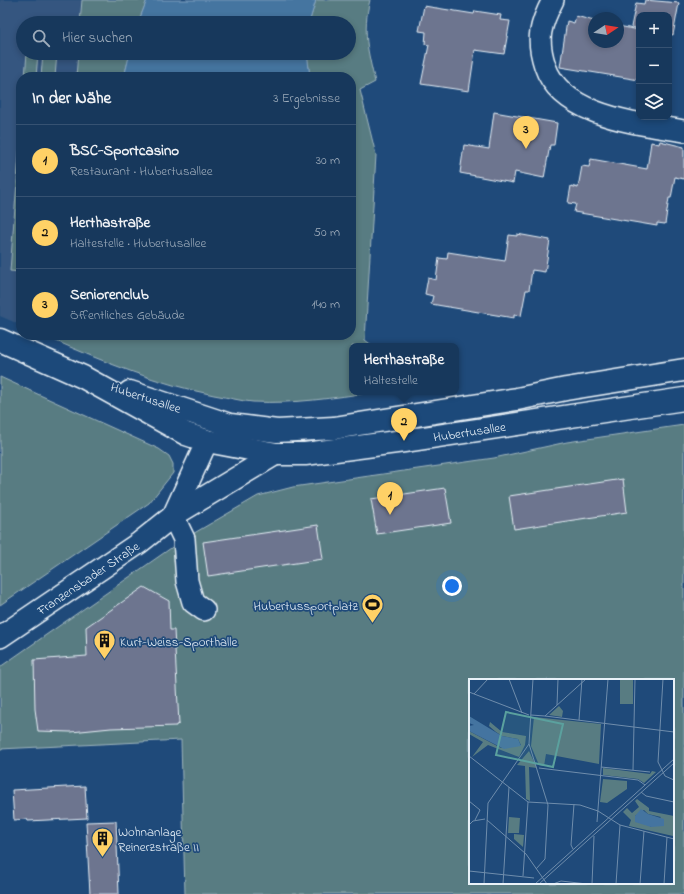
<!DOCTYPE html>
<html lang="de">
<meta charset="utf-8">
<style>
:root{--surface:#17385c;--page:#203f62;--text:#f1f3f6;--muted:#9eacbb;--line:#365272;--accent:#ffd166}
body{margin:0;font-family:"Indie Flower",sans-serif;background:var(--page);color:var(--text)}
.controls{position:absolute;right:12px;top:12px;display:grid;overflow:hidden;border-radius:8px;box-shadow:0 2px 6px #0003}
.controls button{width:36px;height:36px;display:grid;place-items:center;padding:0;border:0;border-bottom:1px solid var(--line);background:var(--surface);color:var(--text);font:20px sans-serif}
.compass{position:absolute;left:588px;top:12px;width:36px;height:36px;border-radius:50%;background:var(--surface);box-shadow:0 2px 6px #0003;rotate:78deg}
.you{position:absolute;left:452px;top:586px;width:14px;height:14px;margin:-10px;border:3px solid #fff;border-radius:50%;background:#1a73e8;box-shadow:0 0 0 6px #1a73e833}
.badge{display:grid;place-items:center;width:26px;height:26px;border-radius:50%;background:var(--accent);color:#111;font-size:13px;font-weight:700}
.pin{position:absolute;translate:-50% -33px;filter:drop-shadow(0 1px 2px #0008)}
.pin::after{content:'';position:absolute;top:21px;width:14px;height:12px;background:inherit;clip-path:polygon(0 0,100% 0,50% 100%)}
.popup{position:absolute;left:349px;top:343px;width:110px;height:52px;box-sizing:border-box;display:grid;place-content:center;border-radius:8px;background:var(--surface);filter:drop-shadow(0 1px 3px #0005);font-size:13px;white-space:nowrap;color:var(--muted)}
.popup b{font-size:15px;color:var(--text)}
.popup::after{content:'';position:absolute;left:50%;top:100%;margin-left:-8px;border:8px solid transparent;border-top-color:var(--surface)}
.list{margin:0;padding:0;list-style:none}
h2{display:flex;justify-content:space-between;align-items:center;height:52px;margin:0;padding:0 16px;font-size:17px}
h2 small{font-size:13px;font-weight:400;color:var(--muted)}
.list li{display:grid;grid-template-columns:26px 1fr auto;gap:12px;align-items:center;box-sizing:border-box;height:72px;padding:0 16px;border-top:1px solid var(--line)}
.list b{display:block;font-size:15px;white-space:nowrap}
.list p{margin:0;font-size:13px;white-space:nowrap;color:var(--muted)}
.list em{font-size:13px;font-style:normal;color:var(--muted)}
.icon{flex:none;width:22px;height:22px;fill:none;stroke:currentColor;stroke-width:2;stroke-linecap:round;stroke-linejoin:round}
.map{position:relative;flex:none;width:684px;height:894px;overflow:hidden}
.search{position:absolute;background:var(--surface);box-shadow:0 2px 6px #0003;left:16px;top:16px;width:340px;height:44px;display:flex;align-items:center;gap:10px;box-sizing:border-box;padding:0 14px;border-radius:22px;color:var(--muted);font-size:15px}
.panel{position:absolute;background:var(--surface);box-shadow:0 2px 6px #0003;left:16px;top:72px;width:340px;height:268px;border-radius:16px}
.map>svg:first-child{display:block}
</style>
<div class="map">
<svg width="684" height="894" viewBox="0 0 684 894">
<rect width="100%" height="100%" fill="#1f4a7a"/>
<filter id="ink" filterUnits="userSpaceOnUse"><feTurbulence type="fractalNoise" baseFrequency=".025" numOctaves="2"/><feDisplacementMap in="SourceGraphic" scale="8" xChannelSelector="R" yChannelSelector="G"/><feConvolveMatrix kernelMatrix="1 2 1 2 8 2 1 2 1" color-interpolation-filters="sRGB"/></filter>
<g filter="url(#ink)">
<!-- built -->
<path fill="#365780" d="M 0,0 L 82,0 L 80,23 L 23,23 L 23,53 L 78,53 L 76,77 L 21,77 L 21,325 L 0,316 Z"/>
<!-- green -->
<g fill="#587c82" stroke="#a0b6bd" fill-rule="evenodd">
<path d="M 82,0 L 147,0 L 138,23 L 80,23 Z"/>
<path d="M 316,0 L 370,0 C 362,31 368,52 375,82 L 360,90 L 376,155 L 365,340 L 373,346 L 352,346 L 352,392 L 373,392 C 334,398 294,404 253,402 C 240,401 227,397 214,395 C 159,384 106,363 54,340 L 55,335 L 213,335 L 225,337 L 226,335 L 241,335 L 242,338 L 256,335 L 351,335 L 351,77 L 310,77 L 307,53 L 349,53 L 349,23 L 309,23 Z"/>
<path d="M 27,53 L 38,53 L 36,77 L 25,77 Z"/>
<path d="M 43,53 L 57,53 L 55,77 L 41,77 Z"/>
<path d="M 78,53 L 130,53 L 124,77 L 76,77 Z"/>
<path d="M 21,130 L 21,272 L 10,271 Z"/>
<path d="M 0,377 L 159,449 L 169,456 L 173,464 L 173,473 L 149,503 L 0,605 Z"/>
<path d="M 684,425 L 684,894 L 185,894 L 181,740 L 0,749 L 0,667 L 184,539 L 258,496 L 293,487 L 494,458 L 567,442 ZM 470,680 L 673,680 L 673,883 L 470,883 Z"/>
</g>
<!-- water -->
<g fill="#4474a0" stroke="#86a6c3">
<path d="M 147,0 L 316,0 L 309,23 L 138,23 Z"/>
<path d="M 130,53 L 307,53 L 310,77 L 124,77 Z"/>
</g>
<!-- building -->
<g fill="#6d748f" stroke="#e8f1f8">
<path d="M 645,0 L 679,3 L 673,35 L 669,34 L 669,15 L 639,15 L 639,29 L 631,27 L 636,3 L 644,4 Z"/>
<path d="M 424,6 L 474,14 L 475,11 L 501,15 L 500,20 L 510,21 L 504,54 L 475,50 L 469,91 L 421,84 L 429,45 L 425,44 L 426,32 L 419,31 Z"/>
<path d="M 576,16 L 594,21 L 594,42 L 618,42 L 618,26 L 639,30 L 639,80 L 560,67 L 567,21 L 574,23 Z"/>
<path d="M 494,112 L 557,123 L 554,145 L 550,145 L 544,178 L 515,172 L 513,183 L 460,173 L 464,145 L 489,149 Z"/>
<path d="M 660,141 L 684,147 L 684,179 L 675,177 L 671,198 L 669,198 L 665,224 L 657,223 L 657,226 L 574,212 L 576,204 L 568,203 L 571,186 L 578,188 L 582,166 L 589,167 L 591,159 L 647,169 L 651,142 L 659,144 Z"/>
<path d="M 517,234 L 550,240 L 545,272 L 532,270 L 529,290 L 526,290 L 521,316 L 514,315 L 514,318 L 431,304 L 433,296 L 425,294 L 428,278 L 436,280 L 439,258 L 447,259 L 448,252 L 505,261 L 509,235 L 517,236 Z"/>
<path d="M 623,479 L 627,512 L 514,529 L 509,496 Z"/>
<path d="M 445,488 L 451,523 L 377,534 L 371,499 Z"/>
<path d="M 318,525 L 323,559 L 208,576 L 203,542 Z"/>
<path d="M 144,587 L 169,601 L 170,630 L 174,630 L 179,724 L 176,725 L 176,726 L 111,728 L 71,732 L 38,731 L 35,709 L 34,660 L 87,656 L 86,627 Z"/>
<path d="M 85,786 L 87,818 L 28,821 L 27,819 L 14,820 L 12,790 Z"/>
<path d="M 116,821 L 119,894 L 90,894 L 86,822 Z"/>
</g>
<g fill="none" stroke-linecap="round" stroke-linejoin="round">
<defs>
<g id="minor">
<path d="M 553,0 C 540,25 536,39 545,66 C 562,117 638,123 684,131"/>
<path d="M 173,516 L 184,539 L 187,581 L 193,602 L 204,610"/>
<path d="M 173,516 L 207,441"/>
<path id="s1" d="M 0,637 L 139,543 L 173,516 L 276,454"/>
</g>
<g id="major">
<path id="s2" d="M 0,340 L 83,377 L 186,434 L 207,441 L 276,454 L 305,454 L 404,441 L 684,399"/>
<path d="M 130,392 L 230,425 L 277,431 L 334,428 L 517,399 L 566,389 L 684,370"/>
</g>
</defs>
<!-- minor casing -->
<use href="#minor" stroke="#e8f1f8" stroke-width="24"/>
<!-- major casing -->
<use href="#major" stroke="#e8f1f8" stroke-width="25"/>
<!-- minor -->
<use href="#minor" stroke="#1f4a7a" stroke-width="21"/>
<!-- major -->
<use href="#major" stroke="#1f4a7a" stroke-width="22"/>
</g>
</g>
<!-- icons -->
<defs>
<symbol id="stadium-pin" viewBox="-11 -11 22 30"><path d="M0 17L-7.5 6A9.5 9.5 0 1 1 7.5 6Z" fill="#ffd166" stroke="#1f4a7a"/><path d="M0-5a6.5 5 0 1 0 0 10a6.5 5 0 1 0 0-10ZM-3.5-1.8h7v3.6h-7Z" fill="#111"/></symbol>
<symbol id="building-pin" viewBox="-11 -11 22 30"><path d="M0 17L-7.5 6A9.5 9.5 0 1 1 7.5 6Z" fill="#ffd166" stroke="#1f4a7a"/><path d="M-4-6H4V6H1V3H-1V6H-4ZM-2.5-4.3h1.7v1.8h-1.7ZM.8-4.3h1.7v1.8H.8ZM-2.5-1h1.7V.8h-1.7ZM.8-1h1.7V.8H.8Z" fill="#111"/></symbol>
</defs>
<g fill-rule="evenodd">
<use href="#stadium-pin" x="360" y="592" width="25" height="34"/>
<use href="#building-pin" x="92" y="628" width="25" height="34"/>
<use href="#building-pin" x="90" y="826" width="25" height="34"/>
</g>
<g text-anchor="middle" stroke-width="3.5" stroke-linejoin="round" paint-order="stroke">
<!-- street labels -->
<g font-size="13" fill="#e8f1f8" stroke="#1f4a7a">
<text transform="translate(146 397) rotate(18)" y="5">Hubertusallee</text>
<text dy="5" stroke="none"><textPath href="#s2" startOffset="496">Hubertusallee</textPath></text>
<text dy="5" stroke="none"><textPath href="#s1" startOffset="106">Franzensbader Straße</textPath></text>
</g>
<!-- poi labels -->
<g font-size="13" fill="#e8f1f8" stroke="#1f4a7a" text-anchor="start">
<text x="358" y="610" text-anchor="end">Hubertussportplatz</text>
<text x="120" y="646">Kurt-Weiss-Sporthalle</text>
<text x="118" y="836">Wohnanlage<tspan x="118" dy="15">Reinerzstraße II</tspan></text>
</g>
</g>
<!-- overview -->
<g transform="translate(469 679)">
<rect width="205" height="205" fill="#1f4a7a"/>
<path d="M 151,0 L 164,0 L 164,25 L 151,25 ZM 90,27 L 94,32 L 93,38 L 80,36 ZM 65,38 L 132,45 L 130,85 L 77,75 L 75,87 L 70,86 L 62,67 ZM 21,43 L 33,53 L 57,57 L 56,66 L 50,78 L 19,66 L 3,78 L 14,63 L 0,55 L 0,52 L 32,69 L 52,66 L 49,60 L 33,57 L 27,53 L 20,47 ZM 60,72 L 68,89 L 60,88 L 61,122 L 57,120 L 56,87 L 48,86 ZM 134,89 L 181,95 L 183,92 L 187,93 L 175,104 L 169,100 L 134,96 ZM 134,100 L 158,102 L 158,110 L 138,124 L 131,123 ZM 168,120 L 180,129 L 180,132 L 205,137 L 204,157 L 160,147 L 162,141 L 154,133 L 158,129 L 163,134 L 170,128 L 166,122 ZM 175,131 L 179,135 L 192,138 L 182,148 L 166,137 ZM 40,138 L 51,139 L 50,154 L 39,154 ZM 45,155 L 55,156 L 54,168 L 45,160 Z" fill="#587c82" fill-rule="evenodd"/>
<path d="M 0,37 L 33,57 L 49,60 L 52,67 L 35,70 L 0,52 L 0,47 L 5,46 L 0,44 ZM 172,130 L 179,135 L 195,140 L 195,147 L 182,148 L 166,143 L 166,137 Z" fill="#4474a0"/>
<path fill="none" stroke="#6f8dac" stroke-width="1" d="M 40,0 L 53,34M 194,0 L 189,83 L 196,97 L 205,101M 0,13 L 60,36M 5,15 L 19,0M 88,26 L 89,0M 62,36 L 76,37 L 117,0M 76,37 L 205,53M 110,41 L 113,0M 60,65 L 79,126 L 76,180 L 67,190M 0,77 L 59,123 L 111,126 L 129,132 L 151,146 L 205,160M 132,88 L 181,93M 70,89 L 169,101 L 176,106M 164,91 L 166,0M 172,113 L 177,117 L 205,123M 0,122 L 11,131 L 6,141M 18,141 L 57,175 L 78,205M 128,143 L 139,0M 0,146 L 4,142 L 16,140M 104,170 L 102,166 L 105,125M 0,192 L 65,199M 54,197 L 59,123M 15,205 L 19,124 L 60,65 L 64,0M 34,205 L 40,108M 66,205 L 205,80M 70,205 L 205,84M 84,205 L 92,202 L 118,205M 123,205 L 125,157M 147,205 L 151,146M 171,205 L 175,152M 195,205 L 198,158"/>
<path fill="#5ba19e" fill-opacity="0.15" stroke="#5ba19e" stroke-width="2" d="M 37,33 L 94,45 L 84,88 L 27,76 Z"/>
<rect width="205" height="205" fill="none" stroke="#e8f1f8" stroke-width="2"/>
</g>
</svg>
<div class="controls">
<button>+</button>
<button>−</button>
<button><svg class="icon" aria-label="layers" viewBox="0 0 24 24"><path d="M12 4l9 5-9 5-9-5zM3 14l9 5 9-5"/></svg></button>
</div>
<svg class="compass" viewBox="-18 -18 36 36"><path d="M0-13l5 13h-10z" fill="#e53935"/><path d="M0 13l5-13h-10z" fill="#9eacbb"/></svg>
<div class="you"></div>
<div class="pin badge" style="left:390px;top:515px">1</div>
<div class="pin badge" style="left:404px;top:441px">2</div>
<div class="popup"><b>Herthastraße</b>Haltestelle</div>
<div class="pin badge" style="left:526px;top:149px">3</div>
<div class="search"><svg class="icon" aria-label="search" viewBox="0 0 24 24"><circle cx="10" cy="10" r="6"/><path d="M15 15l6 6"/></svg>Hier suchen</div>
<section class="panel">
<h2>In der Nähe<small>3 Ergebnisse</small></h2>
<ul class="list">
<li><span class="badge">1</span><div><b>BSC-Sportcasino</b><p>Restaurant · Hubertusallee</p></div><em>30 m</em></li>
<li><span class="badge">2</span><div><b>Herthastraße</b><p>Haltestelle · Hubertusallee</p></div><em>50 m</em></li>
<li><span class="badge">3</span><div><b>Seniorenclub</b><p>Öffentliches Gebäude</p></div><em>140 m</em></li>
</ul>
</section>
</div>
